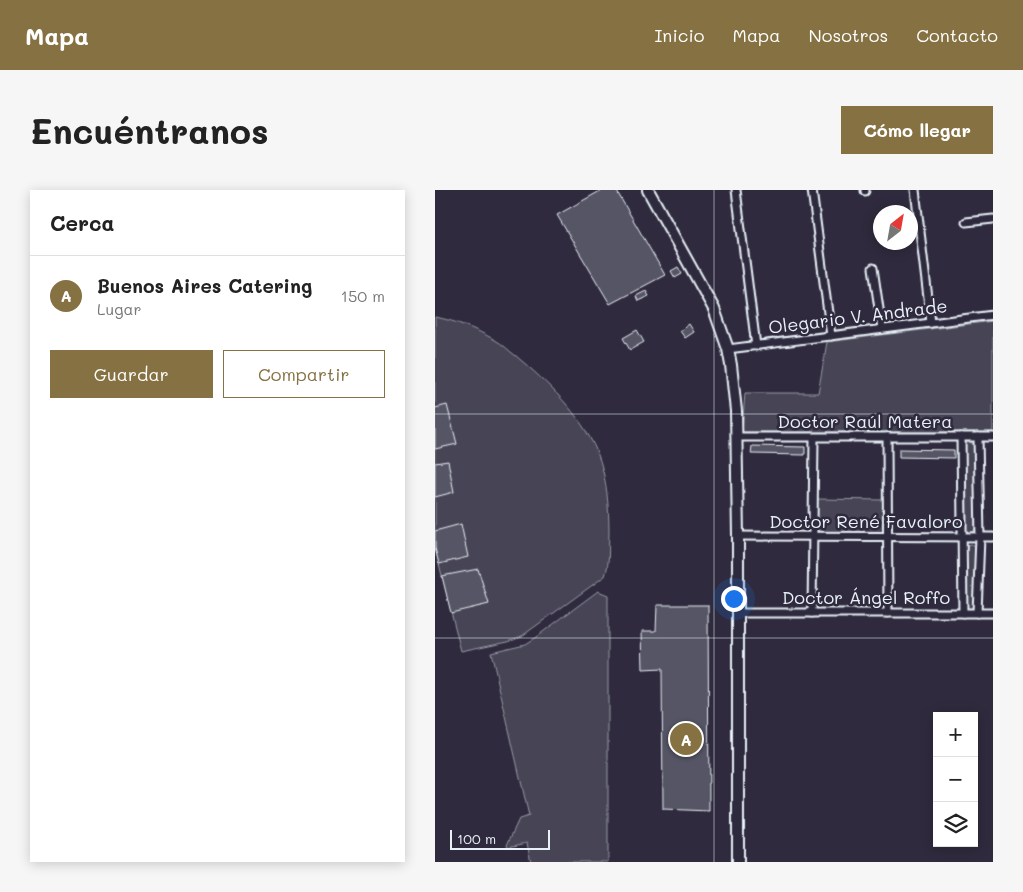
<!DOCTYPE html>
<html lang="es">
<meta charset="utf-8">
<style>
:root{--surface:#fff;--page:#f6f6f6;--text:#222;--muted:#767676;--line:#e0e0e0;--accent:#857141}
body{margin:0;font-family:Mali,sans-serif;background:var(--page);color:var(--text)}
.controls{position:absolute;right:15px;bottom:15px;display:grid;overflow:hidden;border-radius:0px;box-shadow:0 2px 12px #0003}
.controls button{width:45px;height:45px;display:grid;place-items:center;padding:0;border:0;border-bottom:1px solid var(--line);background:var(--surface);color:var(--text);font:25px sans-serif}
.compass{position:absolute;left:438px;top:15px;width:45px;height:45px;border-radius:50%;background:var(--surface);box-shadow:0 2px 12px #0003;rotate:31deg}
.scale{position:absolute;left:15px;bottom:12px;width:100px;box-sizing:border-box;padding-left:5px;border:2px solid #e8f1f8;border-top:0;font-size:14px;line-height:18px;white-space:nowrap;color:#e8f1f8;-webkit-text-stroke:4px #2f2a3d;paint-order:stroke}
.you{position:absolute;left:298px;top:408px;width:18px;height:18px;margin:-12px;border:4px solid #fff;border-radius:50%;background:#1a73e8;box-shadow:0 0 0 8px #1a73e833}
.badge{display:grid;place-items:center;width:32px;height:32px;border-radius:50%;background:var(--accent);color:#fff;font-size:16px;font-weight:700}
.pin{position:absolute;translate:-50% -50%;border:2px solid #fff;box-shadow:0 1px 5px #0006}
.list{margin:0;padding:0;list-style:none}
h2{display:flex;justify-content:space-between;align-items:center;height:65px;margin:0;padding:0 20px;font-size:21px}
h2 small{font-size:16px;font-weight:400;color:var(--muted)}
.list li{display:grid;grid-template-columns:32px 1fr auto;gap:15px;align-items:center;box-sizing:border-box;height:80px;padding:0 20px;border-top:1px solid var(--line)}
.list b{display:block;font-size:19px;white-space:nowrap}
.list p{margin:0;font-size:16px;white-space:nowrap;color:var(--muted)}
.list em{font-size:16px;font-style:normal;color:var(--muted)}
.actions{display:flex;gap:10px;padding:15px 20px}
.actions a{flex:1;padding:11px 0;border:1px solid var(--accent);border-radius:0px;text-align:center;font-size:18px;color:var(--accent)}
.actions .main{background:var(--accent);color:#fff}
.icon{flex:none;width:28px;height:28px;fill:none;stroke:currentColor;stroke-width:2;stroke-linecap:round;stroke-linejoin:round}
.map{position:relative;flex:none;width:558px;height:672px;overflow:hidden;border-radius:0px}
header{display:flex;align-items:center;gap:30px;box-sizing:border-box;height:70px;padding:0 25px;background:var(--accent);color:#fff}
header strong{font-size:24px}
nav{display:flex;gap:28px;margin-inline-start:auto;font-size:18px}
.intro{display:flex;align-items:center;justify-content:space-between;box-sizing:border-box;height:120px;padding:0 30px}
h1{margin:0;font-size:35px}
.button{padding:12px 22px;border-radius:0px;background:var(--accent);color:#fff;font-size:18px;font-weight:700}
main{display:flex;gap:30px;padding:0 30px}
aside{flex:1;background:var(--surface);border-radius:0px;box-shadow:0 2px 12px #0003}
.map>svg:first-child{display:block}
</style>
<header>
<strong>Mapa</strong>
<nav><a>Inicio</a><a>Mapa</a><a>Nosotros</a><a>Contacto</a></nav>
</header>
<div class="intro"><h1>Encuéntranos</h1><a class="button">Cómo llegar</a></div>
<main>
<aside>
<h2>Cerca<small></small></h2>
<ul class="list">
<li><span class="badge">A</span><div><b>Buenos Aires Catering</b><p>Lugar</p></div><em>150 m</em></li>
</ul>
<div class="actions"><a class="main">Guardar</a><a>Compartir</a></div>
</aside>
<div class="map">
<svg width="558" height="672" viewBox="0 0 558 672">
<rect width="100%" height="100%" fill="#2f2a3d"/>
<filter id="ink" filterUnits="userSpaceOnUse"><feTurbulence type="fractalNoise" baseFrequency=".02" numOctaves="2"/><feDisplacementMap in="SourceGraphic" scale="10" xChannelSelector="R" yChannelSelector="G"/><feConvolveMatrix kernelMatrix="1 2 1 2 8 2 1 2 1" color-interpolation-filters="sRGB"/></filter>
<g filter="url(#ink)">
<!-- green -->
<g fill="#464455" stroke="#979aa6">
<path d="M 0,127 C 21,131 41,139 60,150 C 68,154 74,161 81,166 C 113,193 145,223 162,262 C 172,287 174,317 174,344 C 173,358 175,372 170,386 L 87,446 L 73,451 L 26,461 L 0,358 Z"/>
<path d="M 558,131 L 558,242 L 307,242 L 310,203 L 383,203 L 392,152 Z"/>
<path d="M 535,252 L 538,254 L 540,257 L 540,338 L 539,341 L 534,343 L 531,341 L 530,338 L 530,256 L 532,253 Z"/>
<path d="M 381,309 L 449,310 L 449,343 L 381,342 Z"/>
<path d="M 536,354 L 539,355 L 540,358 L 540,414 L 539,417 L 534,419 L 531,417 L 530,358 L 532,355 Z"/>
<path d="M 163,401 L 173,405 L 173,672 L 96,672 L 92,653 L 73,657 L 72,655 L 84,629 L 94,626 L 56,462 L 90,454 L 101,447 Z"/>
</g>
<!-- building -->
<g fill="#575565" stroke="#e8f1f8">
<path d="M 167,0 L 181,0 L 230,85 L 175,114 L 122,25 Z"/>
<path d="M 243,77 L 247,84 L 240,88 L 236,81 Z"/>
<path d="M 211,101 L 214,106 L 203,111 L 201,106 Z"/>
<path d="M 254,134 L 259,142 L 250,148 L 245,141 Z"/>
<path d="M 202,140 L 209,152 L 195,160 L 188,148 Z"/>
<path d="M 12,215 L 22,254 L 0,259 L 0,218 Z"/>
<path d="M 317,256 L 370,257 L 370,265 L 316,264 Z"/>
<path d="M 464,259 L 519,260 L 519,268 L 464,267 Z"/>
<path d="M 13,271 L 19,302 L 0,307 L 0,273 Z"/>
<path d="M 26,334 L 33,367 L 4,374 L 0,358 L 0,341 Z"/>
<path d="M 43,379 L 54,414 L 16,423 L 7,386 Z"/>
<path d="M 222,415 L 273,415 L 274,621 L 228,619 L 227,479 L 208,480 L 207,441 L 221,441 Z"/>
</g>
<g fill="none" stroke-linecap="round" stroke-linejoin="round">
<defs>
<g id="minor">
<path d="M 301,0 L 321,156"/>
<path d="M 377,0 L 396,146"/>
<path d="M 430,0 L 430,1"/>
<path d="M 480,0 L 496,133"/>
<path d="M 531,32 L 558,29"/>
<path d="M 438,78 L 447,139"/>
<path d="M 293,159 L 558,125"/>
<path d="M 301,247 L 558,247"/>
<path d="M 452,247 L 453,423"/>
<path d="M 526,247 L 528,423"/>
<path d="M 303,346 L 558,347"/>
<path d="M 303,423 L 558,423"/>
<path d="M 377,423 L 379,248"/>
<path d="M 542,423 L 545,347 L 543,247"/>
</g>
<path id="secondary" d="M 213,0 L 279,119 L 293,159 L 296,175 L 301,221 L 303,346 L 303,672"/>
</defs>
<!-- minor casing -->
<use href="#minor" stroke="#e8f1f8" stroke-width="11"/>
<!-- secondary casing -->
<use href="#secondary" stroke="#e8f1f8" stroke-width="14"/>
<!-- minor -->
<use href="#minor" stroke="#2f2a3d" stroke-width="7"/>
<!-- secondary -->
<use href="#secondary" stroke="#2f2a3d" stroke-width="10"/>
</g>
</g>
<!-- grid -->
<path fill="none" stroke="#e8f1f8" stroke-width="1" stroke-opacity="0.55" d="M 279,0 L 279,672M 0,224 L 558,224M 0,448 L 558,448"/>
<g text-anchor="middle" stroke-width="5" stroke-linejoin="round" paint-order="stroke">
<!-- street labels -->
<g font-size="18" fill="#e8f1f8" stroke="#2f2a3d">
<text transform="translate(423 127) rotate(-7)" y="6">Olegario V. Andrade</text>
<text x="430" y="238">Doctor Raúl Matera</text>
<text x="431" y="338">Doctor René Favaloro</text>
<text x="431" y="414">Doctor Ángel Roffo</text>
</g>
</g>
</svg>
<div class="controls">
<button>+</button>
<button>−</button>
<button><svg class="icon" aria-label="layers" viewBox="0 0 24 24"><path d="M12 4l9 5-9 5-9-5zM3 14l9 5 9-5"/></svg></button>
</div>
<svg class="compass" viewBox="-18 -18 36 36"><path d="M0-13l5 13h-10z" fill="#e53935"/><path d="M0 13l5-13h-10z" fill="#767676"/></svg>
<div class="scale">100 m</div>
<div class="you"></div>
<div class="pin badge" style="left:251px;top:549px">A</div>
</div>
</main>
